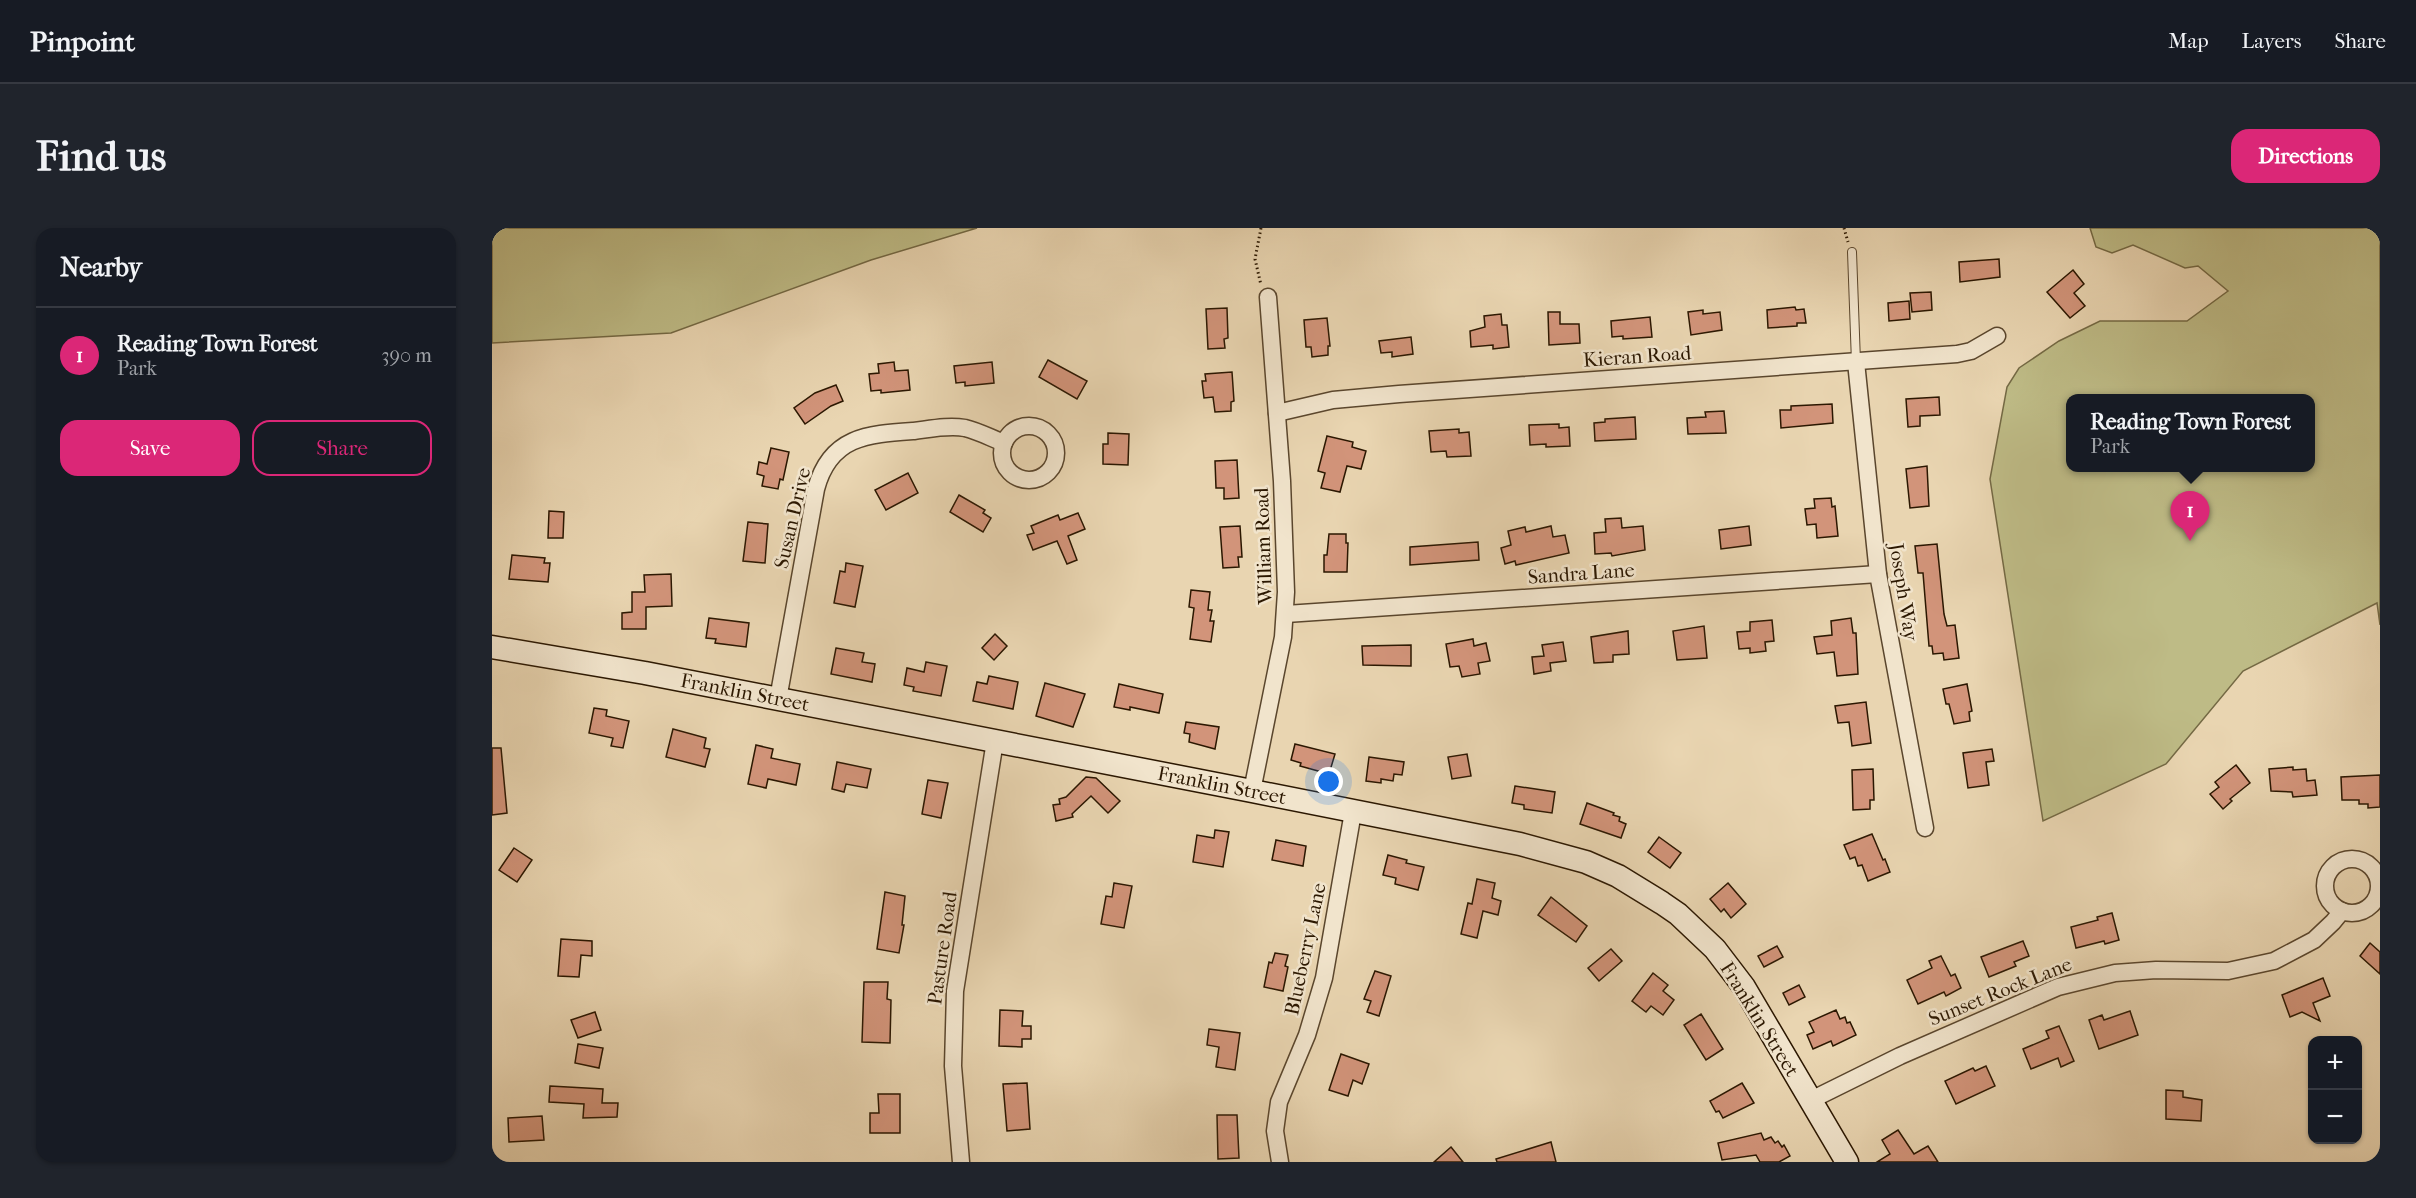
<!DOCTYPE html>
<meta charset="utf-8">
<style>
:root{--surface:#171b24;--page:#20242c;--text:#f1f3f6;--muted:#9ea1a6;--line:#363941;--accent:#db2777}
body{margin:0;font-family:"IM FELL French Canon",serif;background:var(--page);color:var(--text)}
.controls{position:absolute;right:18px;bottom:18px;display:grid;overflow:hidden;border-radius:12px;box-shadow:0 2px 4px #0004}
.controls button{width:54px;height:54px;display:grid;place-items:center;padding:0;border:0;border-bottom:2px solid var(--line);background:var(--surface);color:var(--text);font:30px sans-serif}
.you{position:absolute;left:837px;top:554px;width:21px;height:21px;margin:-15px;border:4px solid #fff;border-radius:50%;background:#1a73e8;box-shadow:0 0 0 9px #1a73e833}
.badge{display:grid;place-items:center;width:39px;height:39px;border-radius:50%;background:var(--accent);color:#fff;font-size:20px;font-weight:700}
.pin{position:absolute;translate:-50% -50px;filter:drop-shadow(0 2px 3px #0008)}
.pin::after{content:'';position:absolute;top:32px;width:21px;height:18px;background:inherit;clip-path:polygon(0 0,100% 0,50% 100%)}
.popup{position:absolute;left:1574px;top:166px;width:249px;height:78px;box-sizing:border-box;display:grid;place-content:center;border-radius:12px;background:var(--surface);filter:drop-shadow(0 2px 4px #0005);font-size:20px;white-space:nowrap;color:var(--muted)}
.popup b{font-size:22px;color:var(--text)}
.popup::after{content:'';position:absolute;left:50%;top:100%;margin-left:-12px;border:12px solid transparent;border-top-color:var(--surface)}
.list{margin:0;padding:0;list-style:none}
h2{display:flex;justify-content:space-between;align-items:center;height:78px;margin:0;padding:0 24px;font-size:26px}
h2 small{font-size:20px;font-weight:400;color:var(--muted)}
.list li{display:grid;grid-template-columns:39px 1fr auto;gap:18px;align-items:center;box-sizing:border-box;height:96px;padding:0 24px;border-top:2px solid var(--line)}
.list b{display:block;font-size:22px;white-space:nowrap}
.list p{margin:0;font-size:20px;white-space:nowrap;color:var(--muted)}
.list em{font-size:20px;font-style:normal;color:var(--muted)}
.actions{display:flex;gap:12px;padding:18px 24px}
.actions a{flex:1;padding:14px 0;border:2px solid var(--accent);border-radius:18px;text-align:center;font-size:21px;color:var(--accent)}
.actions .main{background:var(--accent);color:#fff}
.map{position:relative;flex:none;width:1888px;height:934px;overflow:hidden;border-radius:18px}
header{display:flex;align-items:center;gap:36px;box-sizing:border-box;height:84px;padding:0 30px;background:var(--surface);border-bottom:2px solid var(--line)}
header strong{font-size:28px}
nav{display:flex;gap:33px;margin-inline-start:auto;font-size:21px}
.intro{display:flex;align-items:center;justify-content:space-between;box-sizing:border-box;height:144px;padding:0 36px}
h1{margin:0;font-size:42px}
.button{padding:15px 27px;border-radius:18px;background:var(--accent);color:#fff;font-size:21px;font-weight:700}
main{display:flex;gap:36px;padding:0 36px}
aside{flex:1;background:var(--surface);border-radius:18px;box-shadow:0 2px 4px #0004}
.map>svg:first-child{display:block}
</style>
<header>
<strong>Pinpoint</strong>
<nav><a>Map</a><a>Layers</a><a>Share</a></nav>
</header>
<div class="intro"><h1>Find us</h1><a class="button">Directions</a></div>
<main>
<aside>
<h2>Nearby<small></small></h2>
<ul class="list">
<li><span class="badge">1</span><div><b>Reading Town Forest</b><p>Park</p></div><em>390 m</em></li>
</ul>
<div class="actions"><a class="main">Save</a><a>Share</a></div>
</aside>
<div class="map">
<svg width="1888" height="934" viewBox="0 0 1888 934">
<rect width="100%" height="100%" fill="#e9d5b1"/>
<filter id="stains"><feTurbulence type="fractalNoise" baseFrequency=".00333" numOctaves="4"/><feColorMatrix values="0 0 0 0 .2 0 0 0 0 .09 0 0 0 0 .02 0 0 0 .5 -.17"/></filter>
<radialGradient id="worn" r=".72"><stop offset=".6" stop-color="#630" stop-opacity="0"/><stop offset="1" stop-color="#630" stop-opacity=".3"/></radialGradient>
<!-- green -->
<g fill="#bebb86" stroke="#746944" stroke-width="1.5" fill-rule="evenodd">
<path d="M 0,0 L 485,0 L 379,32 L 179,105 L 0,115 Z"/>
<path d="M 1598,0 L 1888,0 L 1888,397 L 1885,375 L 1751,443 L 1674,536 L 1551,593 L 1498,251 L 1515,159 L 1527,140 L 1567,113 L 1608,93 L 1695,93 L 1736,63 L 1706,38 L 1693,40 L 1641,17 L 1620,25 L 1604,19 ZM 1578,170 L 1818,170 L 1818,240 L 1578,240 Z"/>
</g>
<!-- building -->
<g fill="#d2947a" stroke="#2b1701" stroke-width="1.5">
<path d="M 1507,31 L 1508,49 L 1468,54 L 1467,34 Z"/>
<path d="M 1581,42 L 1592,56 L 1582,65 L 1593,78 L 1578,90 L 1555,64 Z"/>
<path d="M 1439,64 L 1440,82 L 1420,84 L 1418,65 Z"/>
<path d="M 1417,73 L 1418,91 L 1397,93 L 1396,75 Z"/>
<path d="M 1303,79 L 1304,82 L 1312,81 L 1314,95 L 1305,95 L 1305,98 L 1276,100 L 1275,82 Z"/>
<path d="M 735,80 L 736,110 L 732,111 L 733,120 L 716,121 L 714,81 Z"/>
<path d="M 1211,82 L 1211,86 L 1228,84 L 1230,102 L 1199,107 L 1196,84 Z"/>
<path d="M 1056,84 L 1068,84 L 1068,96 L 1087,96 L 1088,115 L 1057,117 Z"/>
<path d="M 1009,86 L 1010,97 L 1015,97 L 1017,119 L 1001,121 L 1001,117 L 979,119 L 978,103 L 993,99 L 992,88 Z"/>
<path d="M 1158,89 L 1160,109 L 1131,111 L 1131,108 L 1120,109 L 1119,93 Z"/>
<path d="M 835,90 L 838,118 L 836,118 L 836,127 L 820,129 L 819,119 L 814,119 L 812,92 Z"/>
<path d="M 919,109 L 921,126 L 900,129 L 900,124 L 889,125 L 887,113 Z"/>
<path d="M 556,132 L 595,153 L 585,171 L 547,149 Z"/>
<path d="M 402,134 L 403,143 L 416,142 L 418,162 L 389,165 L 389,162 L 379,163 L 377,146 L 387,145 L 386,136 Z"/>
<path d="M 500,134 L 502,155 L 473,158 L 473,154 L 464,155 L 462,138 Z"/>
<path d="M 740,144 L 742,173 L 739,174 L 739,183 L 723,184 L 721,169 L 712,170 L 710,153 L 714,153 L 713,146 Z"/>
<path d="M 344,157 L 351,173 L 339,178 L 313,196 L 302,180 L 323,165 Z"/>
<path d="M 1447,169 L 1448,187 L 1428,188 L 1428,198 L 1416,199 L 1414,171 Z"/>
<path d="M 1340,176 L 1341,195 L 1289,200 L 1288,182 L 1299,182 L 1299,178 Z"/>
<path d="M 1232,183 L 1234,205 L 1196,206 L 1195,190 L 1214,189 L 1213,184 Z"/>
<path d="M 1143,189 L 1144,211 L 1103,213 L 1102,195 L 1113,194 L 1113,191 Z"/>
<path d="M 1067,196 L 1067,200 L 1077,199 L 1078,218 L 1054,219 L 1054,216 L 1038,217 L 1037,197 Z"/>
<path d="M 967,201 L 967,205 L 977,204 L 979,228 L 955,229 L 954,223 L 939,224 L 937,203 Z"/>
<path d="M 616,205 L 637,206 L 636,237 L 611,236 L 611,216 L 616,216 Z"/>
<path d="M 835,208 L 861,214 L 860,219 L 874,223 L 869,241 L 855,238 L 848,264 L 829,260 L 833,245 L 826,243 Z"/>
<path d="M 279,220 L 297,224 L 291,252 L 288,251 L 286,261 L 270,258 L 272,248 L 265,246 L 267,234 L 275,236 Z"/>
<path d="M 745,232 L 747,270 L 732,271 L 732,260 L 724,260 L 723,233 Z"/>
<path d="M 1435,238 L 1437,278 L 1418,280 L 1414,241 Z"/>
<path d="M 416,245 L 426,265 L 394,282 L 383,262 Z"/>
<path d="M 467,267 L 493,282 L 491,285 L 499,290 L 491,304 L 458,284 Z"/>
<path d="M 1339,270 L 1340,279 L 1343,278 L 1346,308 L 1325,310 L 1324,296 L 1315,297 L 1313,281 L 1323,280 L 1322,271 Z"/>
<path d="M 57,283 L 72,284 L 71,310 L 56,310 Z"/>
<path d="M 586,285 L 593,301 L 576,308 L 585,332 L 575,336 L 565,313 L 541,322 L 535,307 L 542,305 L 539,298 L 566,287 L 568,292 Z"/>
<path d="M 1129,290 L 1130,300 L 1151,298 L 1153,322 L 1120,328 L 1119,325 L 1103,326 L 1102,305 L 1114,304 L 1113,291 Z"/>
<path d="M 256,294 L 276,296 L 273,335 L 251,333 Z"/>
<path d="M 748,298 L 750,329 L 746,329 L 747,339 L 731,340 L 728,299 Z"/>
<path d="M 1059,298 L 1061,309 L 1073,307 L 1077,325 L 1024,337 L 1023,333 L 1013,336 L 1009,320 L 1019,317 L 1016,303 L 1033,299 L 1034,304 Z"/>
<path d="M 1257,298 L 1259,317 L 1229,321 L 1227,302 Z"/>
<path d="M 837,306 L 854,306 L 854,315 L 856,315 L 855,344 L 832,344 L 832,327 L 835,327 Z"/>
<path d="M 986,314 L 987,332 L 918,337 L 918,319 Z"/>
<path d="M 1445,316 L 1452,386 L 1455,398 L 1463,397 L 1467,430 L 1452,432 L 1451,425 L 1441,426 L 1440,418 L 1437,418 L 1431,345 L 1426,345 L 1423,318 Z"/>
<path d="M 20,327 L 53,330 L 52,335 L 58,335 L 56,354 L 17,351 Z"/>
<path d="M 354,335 L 371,338 L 363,379 L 342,375 L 348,343 L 353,344 Z"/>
<path d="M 179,346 L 180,378 L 154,379 L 154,401 L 130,401 L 130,385 L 140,384 L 140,364 L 153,364 L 152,347 Z"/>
<path d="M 699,362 L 718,364 L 716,382 L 720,382 L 718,393 L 722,393 L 719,414 L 698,411 L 702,380 L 697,379 Z"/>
<path d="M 217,390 L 257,395 L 254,419 L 223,415 L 224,411 L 214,410 Z"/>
<path d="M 1359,390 L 1361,405 L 1364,405 L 1366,446 L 1345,448 L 1342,424 L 1325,426 L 1322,409 L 1340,407 L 1339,393 Z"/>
<path d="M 1280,392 L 1282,413 L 1273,414 L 1274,423 L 1258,425 L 1258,420 L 1247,421 L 1245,404 L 1258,403 L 1258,394 Z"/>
<path d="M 1212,398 L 1215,430 L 1185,432 L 1181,403 Z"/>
<path d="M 1136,403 L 1137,426 L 1121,427 L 1121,434 L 1102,435 L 1099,409 Z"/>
<path d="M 503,406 L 515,418 L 502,432 L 490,420 Z"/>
<path d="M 981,411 L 982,418 L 994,415 L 998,433 L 986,435 L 988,446 L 970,449 L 967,438 L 958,439 L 954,416 Z"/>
<path d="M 1071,414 L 1074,433 L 1058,435 L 1059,443 L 1042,446 L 1040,429 L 1052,428 L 1050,417 Z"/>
<path d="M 919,417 L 919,438 L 871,437 L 870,418 Z"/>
<path d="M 344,420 L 372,425 L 370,434 L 383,436 L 380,454 L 339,446 Z"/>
<path d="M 434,434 L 455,438 L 449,468 L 421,463 L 422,459 L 412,457 L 415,440 L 432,444 Z"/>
<path d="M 497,448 L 526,454 L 521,481 L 481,473 L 485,454 L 495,456 Z"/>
<path d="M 553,455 L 593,466 L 581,499 L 544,488 Z"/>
<path d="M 627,456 L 671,466 L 667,485 L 638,479 L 638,482 L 622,479 Z"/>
<path d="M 1475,456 L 1480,483 L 1477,484 L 1478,493 L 1462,496 L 1457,476 L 1454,476 L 1451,461 Z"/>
<path d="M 1374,474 L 1379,515 L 1360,518 L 1357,494 L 1346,495 L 1343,478 Z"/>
<path d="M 102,480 L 115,482 L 114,488 L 137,493 L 131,520 L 119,518 L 121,510 L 97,505 Z"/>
<path d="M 694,494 L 727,499 L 723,521 L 697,514 L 698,506 L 692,505 Z"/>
<path d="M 181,501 L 214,510 L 212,520 L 218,521 L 213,539 L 174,529 Z"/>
<path d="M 803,516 L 843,526 L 837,546 L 808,538 L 809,535 L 799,532 Z"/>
<path d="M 264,517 L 281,521 L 279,530 L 308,536 L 304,557 L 276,551 L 274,560 L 256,556 Z"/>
<path d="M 0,520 L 9,520 L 15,585 L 0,587 Z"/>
<path d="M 1500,521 L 1502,533 L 1494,534 L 1497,557 L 1476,560 L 1471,525 Z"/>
<path d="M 975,526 L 979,548 L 960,551 L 956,529 Z"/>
<path d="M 877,529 L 912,534 L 910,547 L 902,546 L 901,553 L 889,551 L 889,555 L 874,553 Z"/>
<path d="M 345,534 L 379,541 L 375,560 L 354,556 L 352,564 L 340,561 Z"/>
<path d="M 1744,537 L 1758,555 L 1738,571 L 1740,573 L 1731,581 L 1718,566 L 1727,559 L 1723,554 Z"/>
<path d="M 1801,539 L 1801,542 L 1814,541 L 1815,553 L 1823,552 L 1825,567 L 1801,569 L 1800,564 L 1779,563 L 1777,541 Z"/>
<path d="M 1381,541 L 1382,572 L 1378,572 L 1378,581 L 1361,582 L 1360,542 Z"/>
<path d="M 1888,547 L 1888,579 L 1876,580 L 1876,576 L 1867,576 L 1867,572 L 1850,572 L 1849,549 Z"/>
<path d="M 594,549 L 604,550 L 628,573 L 616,585 L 599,568 L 580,586 L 581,589 L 564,593 L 561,577 L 568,576 L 567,571 L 574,569 Z"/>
<path d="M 436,552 L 456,555 L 449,590 L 430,586 Z"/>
<path d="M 1023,558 L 1063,564 L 1060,585 L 1032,581 L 1032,577 L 1020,575 Z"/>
<path d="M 1095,575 L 1122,585 L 1121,587 L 1128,589 L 1127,593 L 1134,596 L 1129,610 L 1088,596 Z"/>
<path d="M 723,602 L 737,604 L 731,639 L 701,634 L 705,607 L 722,610 Z"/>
<path d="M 1380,606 L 1391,632 L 1393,631 L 1398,644 L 1376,653 L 1370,637 L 1366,638 L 1363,629 L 1358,631 L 1352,617 Z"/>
<path d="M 1167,609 L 1189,625 L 1178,640 L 1156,624 Z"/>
<path d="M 784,612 L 814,618 L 811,638 L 780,632 Z"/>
<path d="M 22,620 L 40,632 L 25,654 L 7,642 Z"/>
<path d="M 896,627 L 915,632 L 914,635 L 932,639 L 926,662 L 903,656 L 904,650 L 891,647 Z"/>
<path d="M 985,651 L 1003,655 L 1000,670 L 1009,673 L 1006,687 L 991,683 L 985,710 L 969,706 L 976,675 L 980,676 Z"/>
<path d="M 622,655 L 640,658 L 632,700 L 609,696 L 614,668 L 620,669 Z"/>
<path d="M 1236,655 L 1254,676 L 1239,690 L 1232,681 L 1229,684 L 1218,671 Z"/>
<path d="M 393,664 L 413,668 L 410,697 L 412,697 L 407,725 L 385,721 Z"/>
<path d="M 1059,669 L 1095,698 L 1084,714 L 1046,687 Z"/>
<path d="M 1620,685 L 1627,712 L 1613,716 L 1612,713 L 1584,720 L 1579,699 L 1606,692 L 1605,689 Z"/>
<path d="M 69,711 L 100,713 L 100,728 L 89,727 L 87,749 L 66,748 Z"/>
<path d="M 1531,713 L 1537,728 L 1522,734 L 1524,738 L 1497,749 L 1489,729 Z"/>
<path d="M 1878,715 L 1888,724 L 1888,746 L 1868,728 Z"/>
<path d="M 1285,718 L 1291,729 L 1272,739 L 1266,728 Z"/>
<path d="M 1119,721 L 1130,733 L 1107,753 L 1096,740 Z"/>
<path d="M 783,725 L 796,727 L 793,738 L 796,739 L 791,763 L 772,759 L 777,734 L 780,735 Z"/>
<path d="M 1449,728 L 1459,748 L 1463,746 L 1469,760 L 1454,768 L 1452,764 L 1426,776 L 1415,752 L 1440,740 L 1437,733 Z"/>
<path d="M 883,743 L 899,748 L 887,788 L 875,784 L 879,773 L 872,771 Z"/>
<path d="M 1161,745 L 1176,757 L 1171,763 L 1182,772 L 1171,787 L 1159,778 L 1154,784 L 1140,773 Z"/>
<path d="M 1831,750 L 1838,768 L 1821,775 L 1828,793 L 1810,784 L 1798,789 L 1790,767 Z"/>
<path d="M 372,754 L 396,754 L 395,771 L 399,772 L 398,815 L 370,814 Z"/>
<path d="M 1307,757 L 1313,769 L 1297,777 L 1291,765 Z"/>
<path d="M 508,782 L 531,783 L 530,798 L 539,798 L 539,811 L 530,811 L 530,819 L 507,818 Z"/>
<path d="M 1344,782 L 1348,791 L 1353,789 L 1355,795 L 1358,794 L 1364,807 L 1341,818 L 1339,813 L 1321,821 L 1315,807 L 1322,804 L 1317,794 Z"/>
<path d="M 1638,783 L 1646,807 L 1607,821 L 1597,792 L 1610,787 L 1612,792 Z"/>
<path d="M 103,784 L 109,802 L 86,810 L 79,792 Z"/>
<path d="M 1209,786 L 1231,821 L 1214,832 L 1192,797 Z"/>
<path d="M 1567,798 L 1582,833 L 1569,839 L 1566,830 L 1539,841 L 1531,821 L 1557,810 L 1554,803 Z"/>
<path d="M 717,801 L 748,805 L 743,842 L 724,839 L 727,819 L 715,817 Z"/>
<path d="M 86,816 L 111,820 L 107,840 L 83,835 Z"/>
<path d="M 849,826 L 877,836 L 870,856 L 861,852 L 856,868 L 837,862 Z"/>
<path d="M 1494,838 L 1503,858 L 1464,876 L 1453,853 L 1481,840 L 1483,843 Z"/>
<path d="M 535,855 L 538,901 L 515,903 L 511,856 Z"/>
<path d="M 1250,855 L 1262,875 L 1231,890 L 1227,883 L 1224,884 L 1218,873 Z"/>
<path d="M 58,858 L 111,861 L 110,875 L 126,875 L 125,889 L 91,890 L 92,876 L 57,874 Z"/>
<path d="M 1674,862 L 1691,863 L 1691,869 L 1710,872 L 1709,893 L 1674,891 Z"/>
<path d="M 386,866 L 408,866 L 408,905 L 378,905 L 378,885 L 387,885 Z"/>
<path d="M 725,887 L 745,887 L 747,930 L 726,931 Z"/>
<path d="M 50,888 L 52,912 L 17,914 L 16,890 Z"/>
<path d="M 1406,902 L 1422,926 L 1436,918 L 1446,934 L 1385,934 L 1398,926 L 1390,912 Z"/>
<path d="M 1269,905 L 1272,912 L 1279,909 L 1283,915 L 1286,913 L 1290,919 L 1292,917 L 1298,928 L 1287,934 L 1268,934 L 1264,927 L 1230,932 L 1226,915 Z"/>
<path d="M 1059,914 L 1064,934 L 1005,934 L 1004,931 Z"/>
<path d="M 959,919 L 971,934 L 942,934 Z"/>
</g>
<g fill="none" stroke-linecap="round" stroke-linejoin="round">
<defs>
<path id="service" d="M 1360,24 L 1364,134"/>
<g id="minor">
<path d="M 1364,134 L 1386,346 L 1433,600"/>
<path d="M 785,185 L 841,172 L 907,166 L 1465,126 L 1479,123 L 1505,108"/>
<circle cx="537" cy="225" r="27"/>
<path d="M 794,386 L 1386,346"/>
<path d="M 286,471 L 324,261 C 338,208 376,206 422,203 C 438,201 456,197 473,200 C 486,203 499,210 512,215"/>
<path d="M 760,563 L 791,409 L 794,364 L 790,253 L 776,69"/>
<circle cx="1860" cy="658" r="27"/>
<path d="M 1319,872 L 1408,828 L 1566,759 L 1623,745 L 1664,742 L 1736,743 L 1782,733 L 1822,712 L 1841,694 L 1850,683"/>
<path d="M 469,934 L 461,838 L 463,763 L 503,513"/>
<path d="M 788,934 L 783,903 L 787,874 L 815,807 L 832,750 L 861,584"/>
</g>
<path id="secondary" d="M 0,419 L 153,445 L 760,563 L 1028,616 L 1094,634 L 1126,648 L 1170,675 L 1186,686 L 1223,721 L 1252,759 L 1355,934"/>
</defs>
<!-- service casing -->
<use href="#service" stroke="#5a462d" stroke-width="10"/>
<!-- minor casing -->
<use href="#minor" stroke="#5a462d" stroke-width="19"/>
<!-- secondary casing -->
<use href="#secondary" stroke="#2b1701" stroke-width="25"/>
<!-- path -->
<g stroke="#2b1701" stroke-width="3" stroke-dasharray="1.5 3" stroke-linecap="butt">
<path d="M 769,0 L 763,31 L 769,57"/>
<path d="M 1352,0 L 1356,14"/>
</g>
<!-- service -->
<use href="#service" stroke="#f1e4cc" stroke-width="8"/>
<!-- minor -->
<use href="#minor" stroke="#f1e4cc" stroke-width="16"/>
<!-- secondary -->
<use href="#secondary" stroke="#f1e4cc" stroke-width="22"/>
</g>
<g text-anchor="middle" stroke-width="5" stroke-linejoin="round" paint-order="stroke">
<!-- street labels -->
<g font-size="20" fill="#2b1701" stroke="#f1e4cc">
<text transform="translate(1145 128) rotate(-4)" y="7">Kieran Road</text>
<text transform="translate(300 290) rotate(-77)" y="7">Susan Drive</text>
<text transform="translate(771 318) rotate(-92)" y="7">William Road</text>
<text transform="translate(1089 345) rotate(-4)" y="7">Sandra Lane</text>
<text transform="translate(1412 364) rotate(81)" y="7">Joseph Way</text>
<text transform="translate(253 464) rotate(11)" y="7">Franklin Street</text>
<text transform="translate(730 557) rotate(11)" y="7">Franklin Street</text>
<text transform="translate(450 720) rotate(-82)" y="7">Pasture Road</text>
<text transform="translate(813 721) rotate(-78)" y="7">Blueberry Lane</text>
<text transform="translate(1508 763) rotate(-22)" y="7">Sunset Rock Lane</text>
<text transform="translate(1268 791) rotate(58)" y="7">Franklin Street</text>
</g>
</g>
<rect width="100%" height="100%" filter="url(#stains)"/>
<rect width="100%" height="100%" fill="url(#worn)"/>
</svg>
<div class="controls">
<button>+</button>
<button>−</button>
</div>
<div class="you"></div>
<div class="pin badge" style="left:1698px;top:313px">1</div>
<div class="popup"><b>Reading Town Forest</b>Park</div>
</div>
</main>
